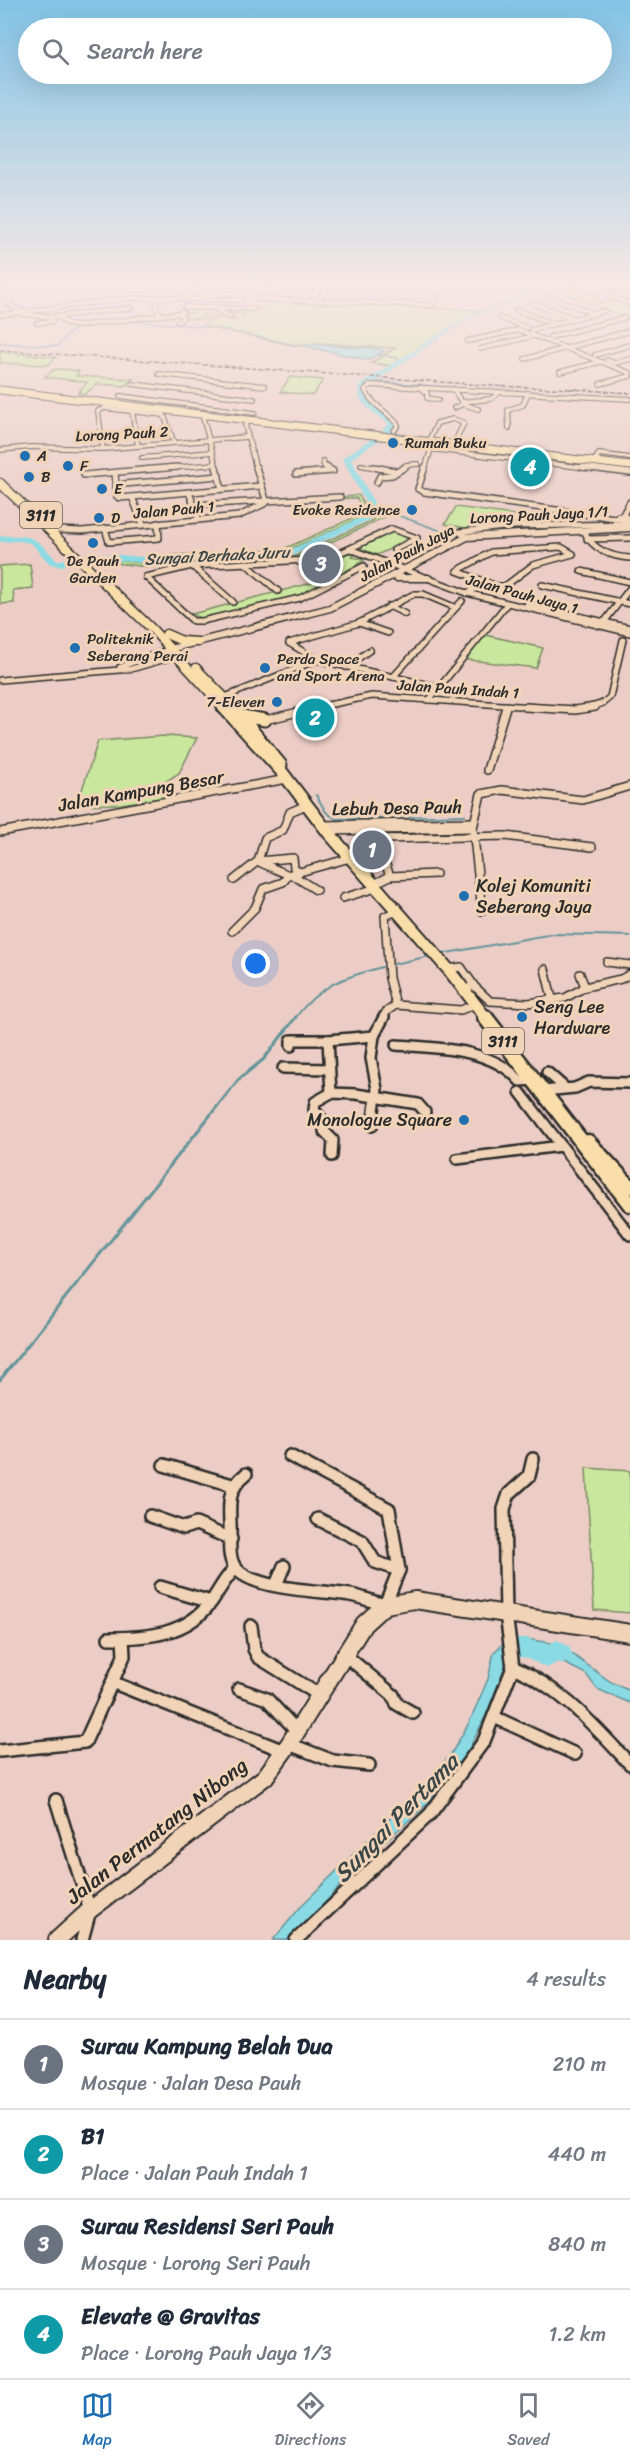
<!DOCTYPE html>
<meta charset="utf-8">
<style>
:root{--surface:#fff;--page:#f6f6f7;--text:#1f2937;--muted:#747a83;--line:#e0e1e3;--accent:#1f6fb2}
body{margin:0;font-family:Sriracha,sans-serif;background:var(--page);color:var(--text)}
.you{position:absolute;left:256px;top:964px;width:21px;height:21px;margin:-15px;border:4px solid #fff;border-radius:50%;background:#1a73e8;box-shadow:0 0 0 9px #1a73e833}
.badge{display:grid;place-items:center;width:39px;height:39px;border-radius:50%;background:var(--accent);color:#fff;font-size:20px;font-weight:700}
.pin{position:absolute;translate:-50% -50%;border:3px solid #fff;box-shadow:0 2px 6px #0006}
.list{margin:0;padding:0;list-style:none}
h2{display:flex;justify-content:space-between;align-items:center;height:78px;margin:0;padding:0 24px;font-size:26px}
h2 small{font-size:20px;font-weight:400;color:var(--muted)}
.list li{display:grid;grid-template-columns:39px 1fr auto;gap:18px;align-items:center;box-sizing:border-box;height:90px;padding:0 24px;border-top:2px solid var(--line)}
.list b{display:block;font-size:22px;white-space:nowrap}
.list p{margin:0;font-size:20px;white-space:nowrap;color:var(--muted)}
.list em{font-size:20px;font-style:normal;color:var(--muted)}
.icon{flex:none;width:33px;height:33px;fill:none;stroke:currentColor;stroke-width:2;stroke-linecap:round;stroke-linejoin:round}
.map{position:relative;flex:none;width:630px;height:1940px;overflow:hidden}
.search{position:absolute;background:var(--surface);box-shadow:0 6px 24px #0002;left:18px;right:18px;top:18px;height:66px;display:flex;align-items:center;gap:15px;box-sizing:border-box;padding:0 21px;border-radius:33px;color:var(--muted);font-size:22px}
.sheet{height:438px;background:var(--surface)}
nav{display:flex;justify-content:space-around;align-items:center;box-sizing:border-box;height:84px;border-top:2px solid var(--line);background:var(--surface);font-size:16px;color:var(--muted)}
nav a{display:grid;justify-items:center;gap:3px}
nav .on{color:var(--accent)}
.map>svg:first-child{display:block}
</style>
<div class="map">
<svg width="630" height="1940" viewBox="0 0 630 1940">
<rect width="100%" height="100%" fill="#eccdc5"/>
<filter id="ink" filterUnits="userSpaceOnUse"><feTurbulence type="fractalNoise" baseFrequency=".0167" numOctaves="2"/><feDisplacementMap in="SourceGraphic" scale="12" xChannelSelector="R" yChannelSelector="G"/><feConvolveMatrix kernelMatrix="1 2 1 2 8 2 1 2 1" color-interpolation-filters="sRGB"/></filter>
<g filter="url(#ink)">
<!-- green -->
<g fill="#cae79e" stroke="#7a8964" stroke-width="1.5">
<path d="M 571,284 L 600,296 L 593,299 L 602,303 L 613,300 L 630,306 L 630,319 L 556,290 Z"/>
<path d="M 277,301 L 476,310 L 479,311 L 391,366 L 371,363 L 395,348 L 317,343 L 292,345 L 203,326 L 212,320 L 185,318 L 183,313 L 192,313 L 195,308 L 206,309 L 203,316 L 237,321 L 245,315 L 220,310 C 246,311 255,316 277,301 Z"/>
<path d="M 0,352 L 56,357 L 48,365 L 0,363 Z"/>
<path d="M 60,369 L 79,371 L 76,376 L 133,379 L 125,386 L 97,384 L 85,394 L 78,393 L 87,382 L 45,377 L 53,370 Z"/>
<path d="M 290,377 L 323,380 L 313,395 L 280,392 Z"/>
<path d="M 359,495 L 363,503 L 360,518 L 286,551 L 156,558 L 156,556 L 284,549 L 355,517 L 359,503 L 357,498 L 331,499 Z"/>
<path d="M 456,507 L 565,522 L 465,528 L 445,524 Z"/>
<path d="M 375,508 L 389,515 L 295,559 L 149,567 L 98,561 L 96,558 L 151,564 L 293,557 L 373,520 Z"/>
<path d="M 390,532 L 408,536 L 409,540 L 377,555 L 362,549 L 361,546 Z"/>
<path d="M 348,553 L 358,553 L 351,557 L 366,559 L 335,578 L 321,575 L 315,570 L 328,567 L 328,561 Z"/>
<path d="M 30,564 L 33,588 L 13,590 L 14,603 L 0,604 L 0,566 Z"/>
<path d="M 323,580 L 323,584 L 299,596 L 203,619 L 192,614 Z"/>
<path d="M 481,634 L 543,648 L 536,668 L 461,659 Z"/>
<path d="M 165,736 L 197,738 L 179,773 L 165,782 L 173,796 L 121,804 L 77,805 L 98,741 Z"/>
<path d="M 586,1468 L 630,1471 L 630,1613 L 594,1610 Z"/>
</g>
<!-- water -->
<g fill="#8adae4" stroke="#64949a" stroke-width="1.5">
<path d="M 311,344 L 379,349 L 384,351 L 368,360 L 299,345 Z"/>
<path d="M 525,1639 L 558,1644 L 611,1682 L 630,1691 L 630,1703 L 597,1689 L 586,1674 L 542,1652 L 520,1652 L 508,1658 L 487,1713 L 462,1763 L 422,1809 L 358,1865 L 293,1940 L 273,1940 L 303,1904 L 426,1783 L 451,1754 L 469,1723 L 488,1679 L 494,1652 L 506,1641 Z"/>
</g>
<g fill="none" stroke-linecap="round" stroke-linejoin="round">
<!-- stream-far2 -->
<g stroke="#64949a" stroke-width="1.5">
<path d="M 129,321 L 211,327 L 301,346"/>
<path d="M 0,343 L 57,346 L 76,327"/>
<path d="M 378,354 L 404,360"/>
<path d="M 373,381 L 447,387"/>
<path d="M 510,391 L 630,397"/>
<path d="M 369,505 L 458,537"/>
</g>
<!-- stream-far1 -->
<g stroke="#64949a" stroke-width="2">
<path d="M 316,795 L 326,812 L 336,819 L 465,815"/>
<path d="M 441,954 L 553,934 L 630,936"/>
<path d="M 394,964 L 430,956"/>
<path d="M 295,1018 C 321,984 342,978 382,967"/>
</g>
<!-- stream -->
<path stroke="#64949a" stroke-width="3" d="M 0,1380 L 239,1079 L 264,1059 L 296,1017"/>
<!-- river -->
<g fill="#8adae4" fill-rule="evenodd">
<path d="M 537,283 L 545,283 L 521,299 L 467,320 L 366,388 C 365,406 386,412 397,423 L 397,428 L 389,433 L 383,433 L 383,429 L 389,424 C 377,413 354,405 359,385 L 463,318 L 517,297 Z"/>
<path d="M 377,435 L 384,437 L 351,459 L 374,503 L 369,520 L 291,556 L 155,564 L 95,559 L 61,566 L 50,564 L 31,543 L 18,541 L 0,542 L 0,536 C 32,535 35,536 56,560 L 61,560 L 95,553 L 155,558 L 289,550 L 362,517 L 366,503 L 342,458 Z"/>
<path d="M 518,1638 L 527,1638 L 545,1646 L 557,1640 L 569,1647 L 572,1654 L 569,1661 L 562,1664 L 558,1662 L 547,1668 L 526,1658 L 511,1655 L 508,1648 L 511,1641 Z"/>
</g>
<defs>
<g id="minor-far4">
<path d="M 14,283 L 24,293"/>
<path d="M 258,283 L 274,285"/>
<path d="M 610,283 L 606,295 L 630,304"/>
<path d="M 0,286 L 23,283"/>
<path d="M 202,296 L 232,293"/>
<path d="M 548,296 L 593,313"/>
<path d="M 155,297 L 158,312 L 162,314"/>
<path d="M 12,299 L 8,304 L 23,312"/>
<path d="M 186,299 L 242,300"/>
<path d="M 257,299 L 432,305 L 444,283"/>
<path d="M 185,300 L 199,283"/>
<path d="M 318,301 L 329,283"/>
<path d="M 532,303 L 573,318"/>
<path d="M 185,307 L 254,309"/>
<path d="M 218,310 L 231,317"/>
<path d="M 516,310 L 551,323"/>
<path d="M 20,314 L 52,317 L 131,308"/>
<path d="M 0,315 L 130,298 L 187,298"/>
<path d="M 58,317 L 68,324 L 76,326 L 180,313"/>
<path d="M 500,318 L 527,328"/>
<path d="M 178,322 L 183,318 L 180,313 L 182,311"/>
<path d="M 37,323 L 52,321 L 50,318"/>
<path d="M 531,330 L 604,311"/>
<path d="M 550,337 L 624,318"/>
<path d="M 468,341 L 519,330 L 630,373"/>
<path d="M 480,349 L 533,336"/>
<path d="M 595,355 L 630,345"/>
<path d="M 525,359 L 630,331"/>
<path d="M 607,360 L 615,363 L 630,359"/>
<path d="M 560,372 L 600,362"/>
<path d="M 159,374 L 265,386"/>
<path d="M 132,384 L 254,399"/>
<path d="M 600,384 L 630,376"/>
<path d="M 420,387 L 427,393 L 427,398 L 438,400"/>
<path d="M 453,389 L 463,404 L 478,409"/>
<path d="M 120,396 L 255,413"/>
<path d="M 462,402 L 491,399 L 500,392"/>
<path d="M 454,408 L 463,404"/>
<path d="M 132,411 L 138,446"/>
<path d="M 203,418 L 217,469"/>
<path d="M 251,419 L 245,425 L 256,469"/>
<path d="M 509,428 L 508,410 L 523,405 L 528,393"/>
<path d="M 394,431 L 398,425 C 388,411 372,406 365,390 L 370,385 L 630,399"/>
<path d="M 430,438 L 437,423 L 453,419 L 464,423 L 455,441"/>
<path d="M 103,449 L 98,411 L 105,408 L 164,415 L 174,443"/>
<path d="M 0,450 L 31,447 L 103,449 L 246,437"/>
<path d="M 142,458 L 212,452"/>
<path d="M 596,458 L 599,454 L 630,458"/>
<path d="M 323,461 L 324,466 L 329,469"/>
<path d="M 361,465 L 382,469"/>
<path d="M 159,469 L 215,464"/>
<path d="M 404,469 L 406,465 L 418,464"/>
<path d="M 425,469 L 431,449 L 595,469"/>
</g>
<g id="minor-far3">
<path d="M 216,467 L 222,489"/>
<path d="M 256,467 L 266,500"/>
<path d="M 374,467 L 395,471"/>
<path d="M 425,467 L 418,489 L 424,492 L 615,518"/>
<path d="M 582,467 L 630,473"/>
<path d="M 115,473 L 117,497 L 120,498 L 261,486"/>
<path d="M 296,474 L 333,471 L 326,467"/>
<path d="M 84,475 L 177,467"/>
<path d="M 377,482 L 380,476 L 392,475 L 405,467"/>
<path d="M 124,484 L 219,476"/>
<path d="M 189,492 L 199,520"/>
<path d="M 132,497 L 143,524"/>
<path d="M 194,505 L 340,497"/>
<path d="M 618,516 L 625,516 L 628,520 L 616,519 Z"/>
<path d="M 622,516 L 630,502"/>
<path d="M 105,528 L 109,542 L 159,538 L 158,523"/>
<path d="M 57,530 L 82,531 L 239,516 L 266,503"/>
<path d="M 585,533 C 593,550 612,557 630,558"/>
<path d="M 467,537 L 459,532 L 514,526 L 630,524"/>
<path d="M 587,539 L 630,538"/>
<path d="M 561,547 L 573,554 L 533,565 L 505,586 L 496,586 L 457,571 L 491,552 Z"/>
<path d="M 350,549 L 467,593 L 630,633"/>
<path d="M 298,561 L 320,577 L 333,582"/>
<path d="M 245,563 L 278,591"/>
<path d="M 192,566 L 233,602"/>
<path d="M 581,571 L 630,582"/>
<path d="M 146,577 L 192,566 L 327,559 L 392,529 L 417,538 L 394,550"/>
<path d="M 146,577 L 193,621 L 202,621 L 300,598 L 364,566"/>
<path d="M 542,585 L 630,604"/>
<path d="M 467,593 L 487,583"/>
<path d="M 527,604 L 630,628"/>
<path d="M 389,606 L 405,614"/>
<path d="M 359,623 L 388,633"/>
<path d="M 602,625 L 630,588"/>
<path d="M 289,643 L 359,623 L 414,594 L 423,594 L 454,607"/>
<path d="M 289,643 L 317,660 L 439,687"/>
<path d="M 120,667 L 170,649"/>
<path d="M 346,667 L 370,650"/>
<path d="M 393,677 L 462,601"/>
<path d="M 0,680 L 131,669 L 176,656"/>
<path d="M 225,697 L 317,660"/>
<path d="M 429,700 L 506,605"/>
<path d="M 313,708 L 372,696 L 547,708"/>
<path d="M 505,708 L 506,705"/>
<path d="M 589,708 L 603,703 L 610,697 L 623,640"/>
</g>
<g id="minor-far2">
<path d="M 525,707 L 575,710 L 595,707"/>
<path d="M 261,721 L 319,707"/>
<path d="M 487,770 L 506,707"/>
<path d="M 306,805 L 290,812 L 283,830 L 265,838 L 259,858 L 261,863 L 289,875 L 361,855 L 384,860 L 390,876"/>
<path d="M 321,825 L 473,822"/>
<path d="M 327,831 L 473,828"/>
<path d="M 0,832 L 287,779"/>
<path d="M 384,839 L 505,836 L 592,847"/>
<path d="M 291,874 L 316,890"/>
<path d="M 234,880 L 258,861 L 293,858 L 294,868 L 299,872"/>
<path d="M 374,884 L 390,876 L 436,874"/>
<path d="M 343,898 L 376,888"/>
<path d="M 482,911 L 473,828 L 481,794 L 502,790 L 583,800 L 630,786"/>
<path d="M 232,931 L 255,908 L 263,889 L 283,882 L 289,875"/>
<path d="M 607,962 L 630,965"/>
<path d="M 448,969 L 461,967 L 473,984 L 469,988"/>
<path d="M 545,969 L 552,998"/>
<path d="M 580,974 L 585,987"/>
<path d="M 473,985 L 490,1001 L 528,1003 L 565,998 L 585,987 L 621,979 L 630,974"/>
<path d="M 396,1005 L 389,978 L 385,916 L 397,911"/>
<path d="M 383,1018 L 386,1012 L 396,1005 L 461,1010 L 475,1004"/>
</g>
<g id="minor-far1">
<path d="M 396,1045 C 437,1048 492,1048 520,1081 L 534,1080"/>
<path d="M 291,1046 L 291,1040 L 328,1040"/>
<path d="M 283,1068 L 329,1069"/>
<path d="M 547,1072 L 565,1088"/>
<path d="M 543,1091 L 575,1088 L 589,1082 L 630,1083"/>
<path d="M 520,1092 L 630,1235"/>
<path d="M 331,1093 L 328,1040 L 374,1036 L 384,1017"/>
<path d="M 372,1126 L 377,1089 L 371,1058 L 374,1036"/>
<path d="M 332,1156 L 333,1140 L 324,1131 L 324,1121 L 314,1110 L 315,1102 L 331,1093 L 356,1094 L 418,1104 L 425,1112"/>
<path d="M 457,1159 L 561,1146"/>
</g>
<g id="minor">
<path d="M 533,1459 L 529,1476 L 509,1494 L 504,1509 L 506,1614 L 513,1667 C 562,1688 594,1726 630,1764"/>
<path d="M 164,1465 L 232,1485"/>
<path d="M 246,1474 C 228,1488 229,1502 230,1523 C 231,1535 227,1552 233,1564 C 246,1591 323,1590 350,1595 C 362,1597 373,1602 385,1605 L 399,1570 L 389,1509 L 290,1456"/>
<path d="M 150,1516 L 184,1528 L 196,1524 L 231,1539"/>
<path d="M 318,1519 L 362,1541 L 375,1562 L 399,1570"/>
<path d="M 276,1585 L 284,1566"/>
<path d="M 160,1587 L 211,1602"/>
<path d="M 251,1626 L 254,1649 L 258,1657 L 319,1695"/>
<path d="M 109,1638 C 147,1638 187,1635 211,1602 C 220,1590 224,1578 236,1568"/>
<path d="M 344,1654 L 393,1695 L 397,1704 L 413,1713"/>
<path d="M 114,1683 L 284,1751"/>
<path d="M 239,1689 L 267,1699 L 297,1731"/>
<path d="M 494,1717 L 575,1754"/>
<path d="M 289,1744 L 333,1761 L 369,1765"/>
<path d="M 0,1751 L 85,1742 L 124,1656 L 123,1638"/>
<path d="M 56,1800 L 90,1910 L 82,1940"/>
<path d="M 296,1940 L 430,1814 L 484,1741 L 513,1667"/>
</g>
<g id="tertiary">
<path d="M 396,578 L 428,578"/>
<path d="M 170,649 L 330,608 L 467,537 L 630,528"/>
</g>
<path id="secondary" d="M 57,1940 L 90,1910 L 265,1777 L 289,1744 L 364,1624 L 385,1605 L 415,1600 L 630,1633"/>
<g id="primary-far2">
<path d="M 0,483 L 152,629 L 224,708"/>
<path d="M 166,634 L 182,641 L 198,642"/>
<path d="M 196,668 L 235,708"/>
</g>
<g id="primary-far1">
<path d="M 223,707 L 282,772 L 327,831 L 448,969 L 486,1018"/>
<path d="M 233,707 L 281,765"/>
<path d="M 242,716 L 265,720"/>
</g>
<g id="primary">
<path d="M 485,1017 L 630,1204"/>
<path d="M 588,1142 L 630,1187"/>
</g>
<path id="trunk" d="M 0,390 L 630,466"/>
</defs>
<!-- minor-far4 casing -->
<use href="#minor-far4" stroke="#2b2b2b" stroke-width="6"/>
<!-- minor-far3 casing -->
<use href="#minor-far3" stroke="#2b2b2b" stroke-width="8"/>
<!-- minor-far2 casing -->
<use href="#minor-far2" stroke="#2b2b2b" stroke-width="10"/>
<!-- minor-far1 casing -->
<use href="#minor-far1" stroke="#2b2b2b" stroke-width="14"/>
<!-- minor casing -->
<use href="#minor" stroke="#2b2b2b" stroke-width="16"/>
<!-- tertiary casing -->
<use href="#tertiary" stroke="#2b2b2b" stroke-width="9"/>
<!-- secondary casing -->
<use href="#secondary" stroke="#2b2b2b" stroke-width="20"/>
<!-- primary-far2 casing -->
<use href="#primary-far2" stroke="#2b2b2b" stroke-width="11"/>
<!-- primary-far1 casing -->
<use href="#primary-far1" stroke="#2b2b2b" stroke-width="15"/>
<!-- primary casing -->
<use href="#primary" stroke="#2b2b2b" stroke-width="19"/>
<!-- trunk casing -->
<use href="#trunk" stroke="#2b2b2b" stroke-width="9"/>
<!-- minor-far4 -->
<use href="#minor-far4" stroke="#f1d4b7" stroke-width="4"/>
<!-- minor-far3 -->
<use href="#minor-far3" stroke="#f1d4b7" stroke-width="5"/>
<!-- minor-far2 -->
<use href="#minor-far2" stroke="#f1d4b7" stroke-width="7"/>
<!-- minor-far1 -->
<use href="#minor-far1" stroke="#f1d4b7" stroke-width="9"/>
<!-- minor -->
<use href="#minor" stroke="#f1d4b7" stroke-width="11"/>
<!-- tertiary -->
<use href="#tertiary" stroke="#f1d4b7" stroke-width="6"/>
<!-- secondary -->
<use href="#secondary" stroke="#f1d4b7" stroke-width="16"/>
<!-- primary-far2 -->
<use href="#primary-far2" stroke="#f9deab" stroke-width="8"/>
<!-- primary-far1 -->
<use href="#primary-far1" stroke="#f9deab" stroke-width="11"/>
<!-- primary -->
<use href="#primary" stroke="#f9deab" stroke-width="14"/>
<!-- trunk -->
<use href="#trunk" stroke="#f9deab" stroke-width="7"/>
<!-- rail -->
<g stroke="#2b2b2b" stroke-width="1.5" stroke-dasharray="5 2" stroke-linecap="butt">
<path d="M 0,350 L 496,386 L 577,389"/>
<path d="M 570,389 L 630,393"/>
</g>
</g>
</g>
<!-- sky -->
<linearGradient id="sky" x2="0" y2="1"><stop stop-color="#82c3e6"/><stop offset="0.51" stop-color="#f6e8e5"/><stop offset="1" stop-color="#f6e8e5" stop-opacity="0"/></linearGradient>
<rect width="630" height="555" fill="url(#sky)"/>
<!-- markers -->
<g fill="#1f6fb2" stroke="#f1d4b7" stroke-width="2">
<circle cx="393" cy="443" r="6"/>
<circle cx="25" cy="456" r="6"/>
<circle cx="68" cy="466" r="6"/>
<circle cx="29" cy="477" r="6"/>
<circle cx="102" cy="489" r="6"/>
<circle cx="412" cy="510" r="6"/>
<circle cx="99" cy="518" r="6"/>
<circle cx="93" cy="543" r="6"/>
<circle cx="75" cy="648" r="6"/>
<circle cx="265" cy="668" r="6"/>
<circle cx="277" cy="702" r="6"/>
<circle cx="464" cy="896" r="6"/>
<circle cx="522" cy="1017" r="6"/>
<circle cx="464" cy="1120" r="6"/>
</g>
<g text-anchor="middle" stroke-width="6" stroke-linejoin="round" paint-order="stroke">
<!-- far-street labels -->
<g font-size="15" fill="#2b2b2b" stroke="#f1d4b7">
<text transform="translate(122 434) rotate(-3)" y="5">Lorong Pauh 2</text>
<text transform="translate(174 510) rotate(-5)" y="5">Jalan Pauh 1</text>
<text transform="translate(539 515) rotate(-3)" y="5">Lorong Pauh Jaya 1/1</text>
<text transform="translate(407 553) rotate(-28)" y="5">Jalan Pauh Jaya</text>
<text transform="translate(522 594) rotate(15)" y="5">Jalan Pauh Jaya 1</text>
<text transform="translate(458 689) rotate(4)" y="5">Jalan Pauh Indah 1</text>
</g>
<!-- far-poi labels -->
<g font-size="15" fill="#2b2b2b" stroke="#f1d4b7" text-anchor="start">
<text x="405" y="448">Rumah Buku</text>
<text x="37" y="461">A</text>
<text x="80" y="471">F</text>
<text x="41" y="482">B</text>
<text x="114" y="494">E</text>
<text x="400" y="515" text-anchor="end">Evoke Residence</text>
<text x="111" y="523">D</text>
<text x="93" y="566" text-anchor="middle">De Pauh<tspan x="93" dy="17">Garden</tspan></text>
<text x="87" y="644">Politeknik<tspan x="87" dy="17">Seberang Perai</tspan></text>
<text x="277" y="664">Perda Space<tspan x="277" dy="17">and Sport Arena</tspan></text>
<text x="265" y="707" text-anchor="end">7-Eleven</text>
</g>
<!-- shield labels -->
<g fill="#f1d4b7" stroke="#665e55" stroke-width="1.5">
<rect x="20" y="502" width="42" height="26" rx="4.5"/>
<rect x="482" y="1028" width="42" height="26" rx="4.5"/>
</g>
<g font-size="16" font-weight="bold" fill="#2b2b2b">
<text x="41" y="521">3111</text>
<text x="503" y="1047">3111</text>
</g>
<!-- far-water labels -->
<g font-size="16" font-style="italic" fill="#394547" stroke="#f1d4b7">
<text transform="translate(217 555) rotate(-3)" y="6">Sungai Derhaka Juru</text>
</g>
<!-- street labels -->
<g font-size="18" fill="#2b2b2b" stroke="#f1d4b7">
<text transform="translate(141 791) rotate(-10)" y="6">Jalan Kampung Besar</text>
<text transform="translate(397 808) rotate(-1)" y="6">Lebuh Desa Pauh</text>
</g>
<!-- poi labels -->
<g font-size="18" fill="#2b2b2b" stroke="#f1d4b7" text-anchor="start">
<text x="476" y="892">Kolej Komuniti<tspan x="476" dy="21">Seberang Jaya</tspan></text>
<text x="534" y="1013">Seng Lee<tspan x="534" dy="21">Hardware</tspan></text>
<text x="452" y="1126" text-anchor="end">Monologue Square</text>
</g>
<!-- near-street labels -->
<g font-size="21" fill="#2b2b2b" stroke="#f1d4b7">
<text transform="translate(157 1831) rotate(-38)" y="7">Jalan Permatang Nibong</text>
</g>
<!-- near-water labels -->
<g font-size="24" font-style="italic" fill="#394547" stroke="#f1d4b7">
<text transform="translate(396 1818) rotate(-46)" y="8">Sungai Pertama</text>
</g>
</g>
</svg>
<div class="you"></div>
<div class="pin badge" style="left:372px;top:850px;background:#6b7280">1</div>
<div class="pin badge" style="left:315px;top:718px;background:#0f9aa8">2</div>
<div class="pin badge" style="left:321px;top:564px;background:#6b7280">3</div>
<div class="pin badge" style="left:530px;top:467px;background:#0f9aa8">4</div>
<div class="search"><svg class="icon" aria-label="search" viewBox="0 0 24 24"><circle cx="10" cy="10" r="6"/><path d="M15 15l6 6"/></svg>Search here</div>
</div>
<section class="sheet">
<h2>Nearby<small>4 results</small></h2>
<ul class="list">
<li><span class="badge" style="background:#6b7280">1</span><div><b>Surau Kampung Belah Dua</b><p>Mosque · Jalan Desa Pauh</p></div><em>210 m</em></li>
<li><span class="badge" style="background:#0f9aa8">2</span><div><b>B1</b><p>Place · Jalan Pauh Indah 1</p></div><em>440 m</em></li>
<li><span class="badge" style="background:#6b7280">3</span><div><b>Surau Residensi Seri Pauh</b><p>Mosque · Lorong Seri Pauh</p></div><em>840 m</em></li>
<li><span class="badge" style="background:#0f9aa8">4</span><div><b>Elevate @ Gravitas</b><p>Place · Lorong Pauh Jaya 1/3</p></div><em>1.2 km</em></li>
</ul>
</section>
<nav>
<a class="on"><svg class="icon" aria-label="map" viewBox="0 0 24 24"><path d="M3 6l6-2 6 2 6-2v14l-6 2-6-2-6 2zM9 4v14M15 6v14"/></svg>Map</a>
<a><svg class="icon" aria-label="directions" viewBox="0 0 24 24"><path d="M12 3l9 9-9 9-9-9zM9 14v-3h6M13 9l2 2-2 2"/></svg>Directions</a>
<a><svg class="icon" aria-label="saved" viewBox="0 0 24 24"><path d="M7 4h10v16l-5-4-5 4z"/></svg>Saved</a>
</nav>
